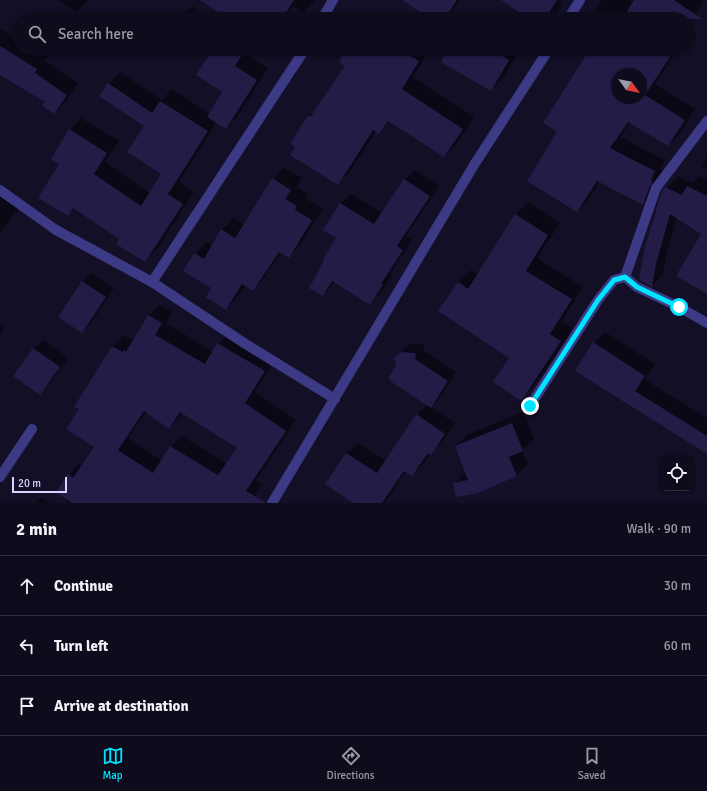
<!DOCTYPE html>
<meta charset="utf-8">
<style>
:root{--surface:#0e0b1c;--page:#171425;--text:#f1f3f6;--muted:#9b9ba3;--line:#2e2b3b;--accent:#00e5ff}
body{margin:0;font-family:Signika,sans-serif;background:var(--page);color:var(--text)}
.controls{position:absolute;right:12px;bottom:12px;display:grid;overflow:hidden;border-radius:8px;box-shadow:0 1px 3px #0004}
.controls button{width:36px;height:36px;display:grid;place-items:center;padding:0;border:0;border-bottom:1px solid var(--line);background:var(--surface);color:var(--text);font:20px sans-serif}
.compass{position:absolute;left:611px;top:68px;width:36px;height:36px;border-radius:50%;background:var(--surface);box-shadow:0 1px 3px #0004;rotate:123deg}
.scale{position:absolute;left:12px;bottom:10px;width:55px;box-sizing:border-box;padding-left:4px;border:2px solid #d9d4ff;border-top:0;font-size:11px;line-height:14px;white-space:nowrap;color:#d9d4ff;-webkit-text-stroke:3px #130f26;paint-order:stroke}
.stop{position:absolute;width:12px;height:12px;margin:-9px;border:3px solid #00e5ff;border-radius:50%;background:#fff}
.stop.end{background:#00e5ff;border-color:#fff;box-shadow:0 1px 4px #0008}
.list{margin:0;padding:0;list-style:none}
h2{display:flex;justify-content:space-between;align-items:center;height:52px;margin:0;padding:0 16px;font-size:17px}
h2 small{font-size:13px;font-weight:400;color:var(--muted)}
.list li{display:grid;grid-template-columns:26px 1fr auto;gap:12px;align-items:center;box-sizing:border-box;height:60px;padding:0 16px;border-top:1px solid var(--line)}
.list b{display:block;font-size:15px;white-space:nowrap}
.list em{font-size:13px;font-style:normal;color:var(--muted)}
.icon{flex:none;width:22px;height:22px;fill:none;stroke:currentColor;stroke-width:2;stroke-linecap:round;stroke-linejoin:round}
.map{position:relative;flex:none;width:707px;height:503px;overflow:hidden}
.search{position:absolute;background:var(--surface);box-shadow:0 1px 3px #0004;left:12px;right:12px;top:12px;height:44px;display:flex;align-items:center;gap:10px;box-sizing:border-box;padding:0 14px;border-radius:22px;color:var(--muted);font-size:15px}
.sheet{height:232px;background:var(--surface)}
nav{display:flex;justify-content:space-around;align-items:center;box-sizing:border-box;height:56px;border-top:1px solid var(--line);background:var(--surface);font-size:11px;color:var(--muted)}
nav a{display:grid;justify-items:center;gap:2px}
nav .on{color:var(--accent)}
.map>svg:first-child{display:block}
</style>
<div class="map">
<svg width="707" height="503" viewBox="0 0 707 503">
<rect width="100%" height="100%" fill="#130f26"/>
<!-- shadow -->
<g fill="#0007" fill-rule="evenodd">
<path d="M 58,0 L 88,0 L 77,12 Z"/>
<path d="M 246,0 L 315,0 L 303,13 L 293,6 L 285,19 L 233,19 Z"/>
<path d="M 404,0 L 460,0 L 451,13 L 445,19 L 432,19 Z"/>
<path d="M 503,0 L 561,0 L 559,3 L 562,5 L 553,19 L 529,19 Z"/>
<path d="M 602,0 L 700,0 L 704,2 L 688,25 L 688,19 L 605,19 L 595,11 Z"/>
<path d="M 193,6 L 202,17 L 200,19 L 177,19 Z"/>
<path d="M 372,15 L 378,19 L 368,19 Z"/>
<path d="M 0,28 L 19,40 L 19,49 L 35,49 L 48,57 L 45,61 L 78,83 L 65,102 L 54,113 L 46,101 L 0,74 Z"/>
<path d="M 214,49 L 249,49 L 245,54 L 268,68 L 238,116 L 226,128 L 217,122 L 179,182 L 194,192 L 157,249 L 145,261 L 121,239 L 75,208 L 68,215 L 60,164 L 70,130 L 81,118 L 119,141 L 105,162 L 150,193 L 163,174 L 145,126 L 109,84 L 120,72 L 162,100 L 172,89 L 210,114 L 224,91 Z"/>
<path d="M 348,49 L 429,50 L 413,77 L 474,117 L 456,145 L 444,156 L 390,121 L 379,133 L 376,131 L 349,173 L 337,184 L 297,146 L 309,116 L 320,105 L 346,66 Z"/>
<path d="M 449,49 L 520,49 L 504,77 L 491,90 Z"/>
<path d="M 592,49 L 678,49 L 655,84 L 695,109 L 679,135 L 668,145 L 630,122 L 620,137 L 665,160 L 661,169 L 663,170 L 660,174 L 654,193 L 643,204 L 600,181 L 588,200 L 577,211 ZM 617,74 L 641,74 L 641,98 L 617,98 Z"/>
<path d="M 707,157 L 707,169 L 701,166 Z"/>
<path d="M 284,168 L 302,178 L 296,187 L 308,194 L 305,198 L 323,209 L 300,245 L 288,257 L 281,252 L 264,278 L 253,290 L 245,285 L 237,297 L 226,309 L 213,288 L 195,254 L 206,242 L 213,246 L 222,230 L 234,218 L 244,225 L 273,179 Z"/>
<path d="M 415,170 L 439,186 L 406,236 L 412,240 L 390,274 L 392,275 L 380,294 L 370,304 L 335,282 L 323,295 L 337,238 L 324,230 L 341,203 L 351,194 L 382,213 L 405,180 Z"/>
<path d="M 678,176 L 692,183 L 699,176 L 707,179 L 707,293 L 702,234 L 677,217 L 667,252 L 663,274 L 652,286 L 663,192 Z"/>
<path d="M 0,193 L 20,207 L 0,233 Z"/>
<path d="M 528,202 L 560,223 L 537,258 L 583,287 L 562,321 L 573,329 L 533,387 L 521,399 L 510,358 L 458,283 L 471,270 L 478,275 L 516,215 Z"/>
<path d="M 91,273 L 114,288 L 91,323 L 82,332 L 82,282 Z"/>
<path d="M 160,305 L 172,312 L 166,323 L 213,352 L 218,344 L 229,333 L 275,360 L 255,392 L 296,420 L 256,480 L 262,484 L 251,503 L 65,503 L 68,499 L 69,475 L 79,464 L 82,466 L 95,446 L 80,409 L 76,406 L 113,346 L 124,335 L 134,341 L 149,315 ZM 146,412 L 169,428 L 183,413 L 238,447 L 227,464 L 182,436 L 171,447 L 162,461 L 128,438 Z"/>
<path d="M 0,324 L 5,327 L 0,334 Z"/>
<path d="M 605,332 L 655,364 L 645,380 L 707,418 L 707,453 L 576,371 L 594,343 Z"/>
<path d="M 43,340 L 68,358 L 49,385 L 40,394 L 34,349 Z"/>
<path d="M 410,344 L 424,344 L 423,350 L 456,372 L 440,398 L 431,407 L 455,423 L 441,443 L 430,453 L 423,464 L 412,475 L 406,471 L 385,503 L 355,503 L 326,484 L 347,453 L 358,443 L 386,461 L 417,415 L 428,404 L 398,366 L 395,358 Z"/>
<path d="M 523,412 L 534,439 L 522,451 L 528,464 L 517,475 L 487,488 L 454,484 L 466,472 L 456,446 L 467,435 Z"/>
<path d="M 41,497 L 50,503 L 35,503 Z"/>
</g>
<!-- building -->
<g fill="#241b47" fill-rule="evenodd">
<path d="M 200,0 L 294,0 L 282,19 L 229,19 Z"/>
<path d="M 402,0 L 457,0 L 444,19 L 431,19 Z"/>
<path d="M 501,0 L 557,0 L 545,19 L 529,19 Z"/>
<path d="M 634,0 L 674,0 L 702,19 L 622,19 Z"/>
<path d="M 0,46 L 37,69 L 35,73 L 67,95 L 54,114 L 42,106 L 45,102 L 0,75 Z"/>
<path d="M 213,49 L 246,49 L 235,66 L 257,80 L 226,129 L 207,117 L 222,92 L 196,75 Z"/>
<path d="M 346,49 L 398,49 L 419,61 L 402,89 L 463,129 L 444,157 L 388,121 L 379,134 L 373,130 L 338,185 L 290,155 L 295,147 L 290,144 L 308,115 L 310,117 L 345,66 L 339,62 Z"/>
<path d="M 448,49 L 490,49 L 509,60 L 491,91 L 441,62 Z"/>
<path d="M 590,49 L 669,49 L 666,54 L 670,57 L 645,95 L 685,120 L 668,146 L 628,122 L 610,148 L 655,171 L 651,180 L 653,181 L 650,186 L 643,205 L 597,181 L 577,212 L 527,181 L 557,132 L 543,123 ZM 617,74 L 641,74 L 641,98 L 617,98 Z"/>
<path d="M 108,83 L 152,113 L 160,101 L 208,131 L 168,194 L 183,204 L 145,262 L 116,244 L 119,239 L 73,208 L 68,216 L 38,198 L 59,164 L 51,159 L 69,129 L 107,153 L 94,174 L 141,206 L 161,174 L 127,152 L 144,126 L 99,96 Z"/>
<path d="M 272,178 L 291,190 L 285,199 L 297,206 L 295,210 L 312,220 L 289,258 L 279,252 L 253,291 L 242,284 L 226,310 L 206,297 L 211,288 L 183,271 L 194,253 L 204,259 L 221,229 L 235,238 Z"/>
<path d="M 404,179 L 430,196 L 397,246 L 403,250 L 381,284 L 383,285 L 370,305 L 332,281 L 323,296 L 309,288 L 324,261 L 322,261 L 336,238 L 323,230 L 340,203 L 374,224 Z"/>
<path d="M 687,186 L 707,196 L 707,294 L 676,276 L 701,234 L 670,214 L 656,264 L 652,287 L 639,280 L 645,247 L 662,191 L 665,187 L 682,195 Z"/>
<path d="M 515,214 L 548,235 L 526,271 L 572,299 L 550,334 L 561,341 L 521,401 L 493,382 L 509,358 L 438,311 L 458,282 L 468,289 Z"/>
<path d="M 82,281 L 106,297 L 82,333 L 58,317 Z"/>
<path d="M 148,315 L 162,323 L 155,335 L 205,364 L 217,343 L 265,371 L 245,403 L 286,431 L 246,491 L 266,503 L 72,503 L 56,492 L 68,474 L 73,478 L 94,447 L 66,429 L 79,409 L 74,407 L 112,346 L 123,352 L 124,350 L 126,352 ZM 144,411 L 169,429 L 180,412 L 237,448 L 218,475 L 170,446 L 153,473 L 118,450 Z"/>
<path d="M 593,342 L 645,376 L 635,391 L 707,436 L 707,454 L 575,371 Z"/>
<path d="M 33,348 L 60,367 L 40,395 L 13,376 Z"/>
<path d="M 401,352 L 416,353 L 415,359 L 448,381 L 431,408 L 390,381 L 391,379 L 388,378 L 396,366 L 394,358 Z"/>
<path d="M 416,414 L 445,434 L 431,455 L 428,453 L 412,476 L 404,471 L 382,503 L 353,503 L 325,484 L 346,453 L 377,473 Z"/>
<path d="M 512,423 L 523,451 L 509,457 L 517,476 L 478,493 L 456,497 L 453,483 L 468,480 L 455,446 Z"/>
</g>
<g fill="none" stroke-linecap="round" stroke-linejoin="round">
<!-- minor -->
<g stroke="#3d3a85" stroke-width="10">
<path d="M 322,19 L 333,0"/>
<path d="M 568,19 L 580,0"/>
<path d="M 0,190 L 56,230 L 152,282 L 244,343 L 335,399"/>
<path d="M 625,277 L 637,287 L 679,307 L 707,323"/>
<path d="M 152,282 L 305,49"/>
<path d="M 530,406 L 598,300 L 614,280 L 625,277 L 656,188 L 707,121"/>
<path d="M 0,477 L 32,429"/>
<path d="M 272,503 L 474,165 L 549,49"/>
</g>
</g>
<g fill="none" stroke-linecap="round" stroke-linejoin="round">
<!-- route -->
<path stroke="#00e5ff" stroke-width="5" d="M 530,406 L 598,300 L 614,280 L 625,277 L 637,287 L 679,307"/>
</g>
</svg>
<div class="controls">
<button><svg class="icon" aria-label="locate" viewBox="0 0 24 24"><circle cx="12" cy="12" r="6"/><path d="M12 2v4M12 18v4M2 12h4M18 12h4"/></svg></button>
</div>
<svg class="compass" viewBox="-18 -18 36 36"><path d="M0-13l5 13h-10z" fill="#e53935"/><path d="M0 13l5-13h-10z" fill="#9b9ba3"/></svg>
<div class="scale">20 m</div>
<div class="stop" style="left:679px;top:307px"></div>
<div class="stop end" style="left:530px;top:406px"></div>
<div class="search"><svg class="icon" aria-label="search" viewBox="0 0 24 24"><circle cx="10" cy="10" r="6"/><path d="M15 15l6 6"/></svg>Search here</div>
</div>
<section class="sheet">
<h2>2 min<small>Walk · 90 m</small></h2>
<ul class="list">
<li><svg class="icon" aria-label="ahead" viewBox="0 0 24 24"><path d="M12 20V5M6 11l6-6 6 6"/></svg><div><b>Continue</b></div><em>30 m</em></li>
<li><svg class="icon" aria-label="left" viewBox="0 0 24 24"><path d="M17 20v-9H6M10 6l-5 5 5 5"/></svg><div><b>Turn left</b></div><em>60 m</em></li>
<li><svg class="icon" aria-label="arrive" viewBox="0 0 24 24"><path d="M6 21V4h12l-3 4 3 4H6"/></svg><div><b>Arrive at destination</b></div></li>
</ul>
</section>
<nav>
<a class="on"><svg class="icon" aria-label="map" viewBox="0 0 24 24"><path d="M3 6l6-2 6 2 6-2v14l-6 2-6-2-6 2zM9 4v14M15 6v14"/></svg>Map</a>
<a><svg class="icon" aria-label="directions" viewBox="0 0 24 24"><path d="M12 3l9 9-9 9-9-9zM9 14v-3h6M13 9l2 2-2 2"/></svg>Directions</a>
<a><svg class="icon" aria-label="saved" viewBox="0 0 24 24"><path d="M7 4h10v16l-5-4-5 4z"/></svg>Saved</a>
</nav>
